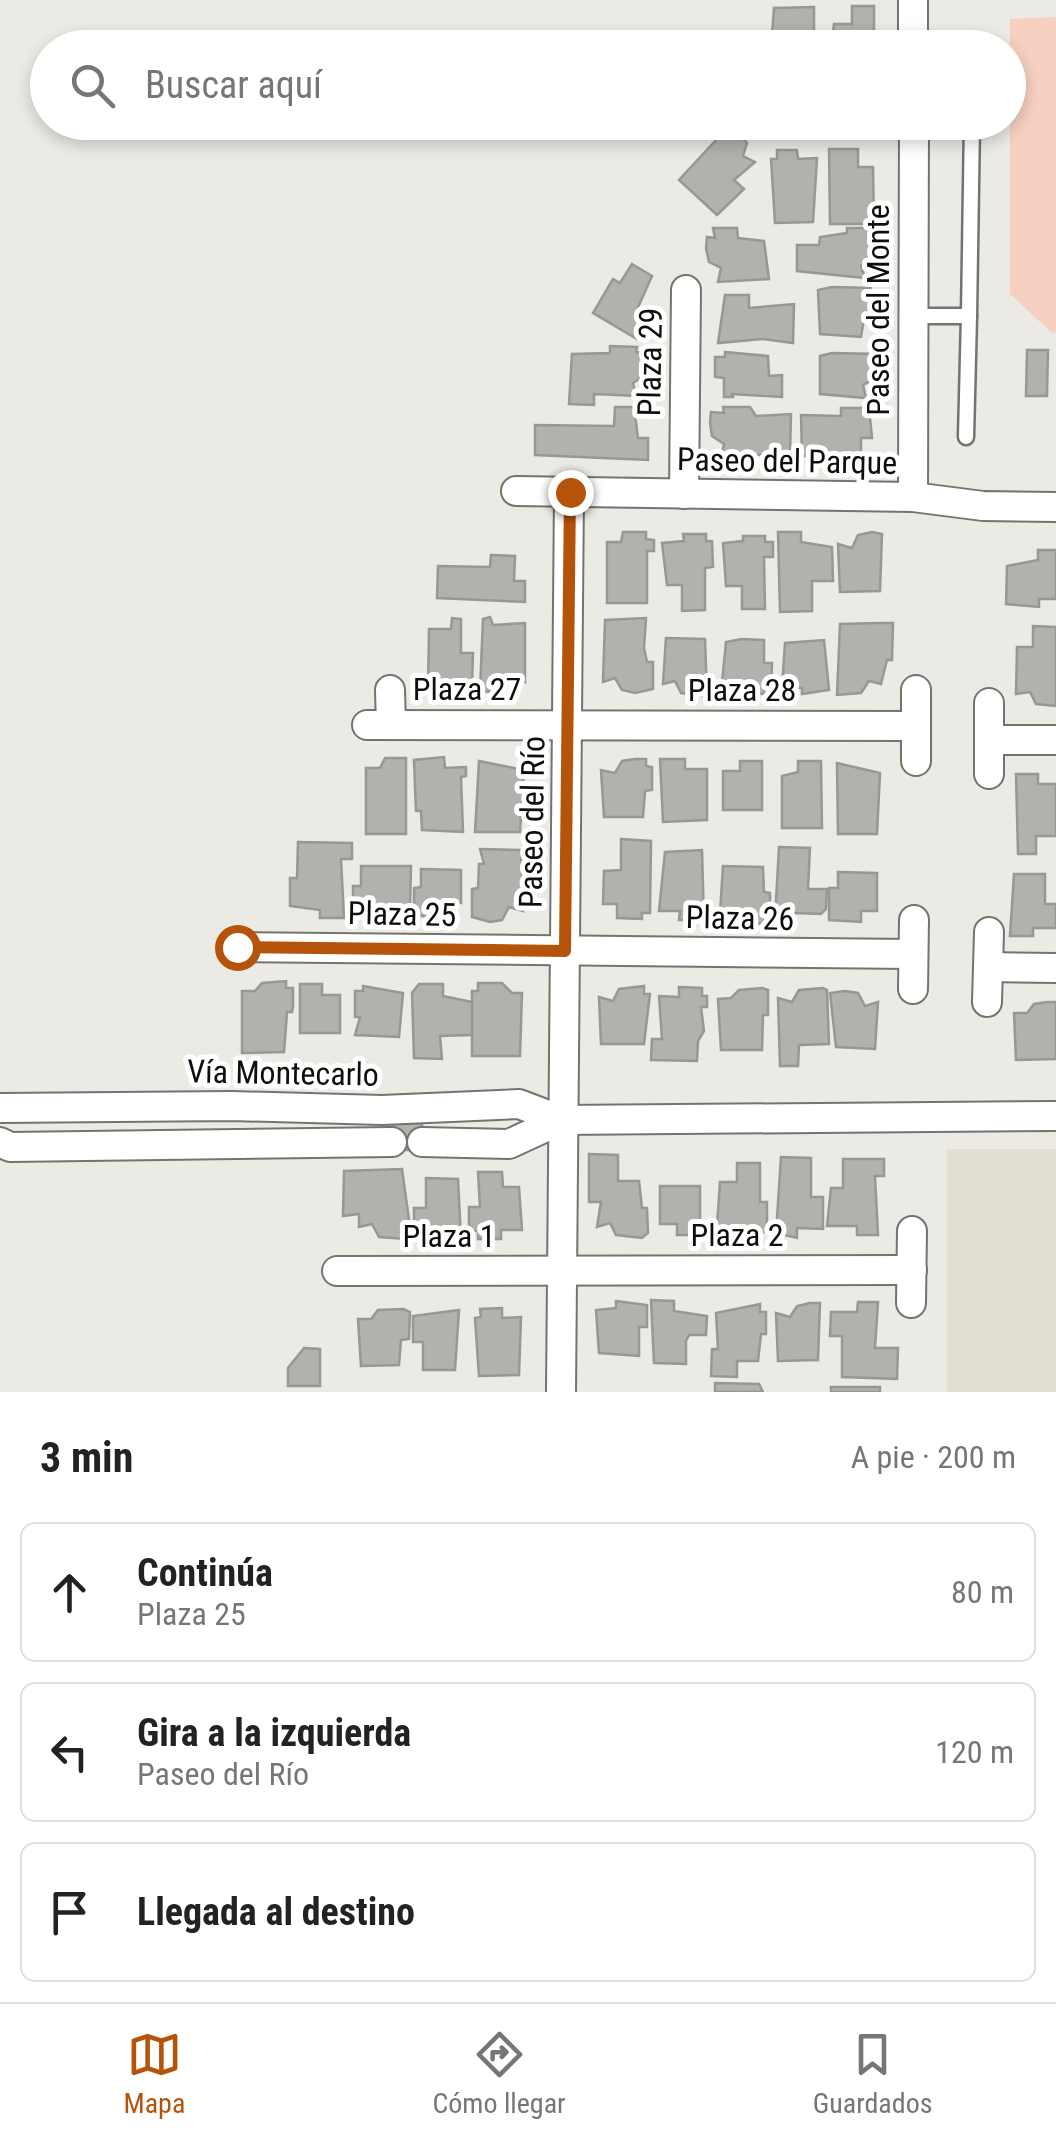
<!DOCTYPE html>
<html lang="es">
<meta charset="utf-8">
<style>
:root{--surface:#fff;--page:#f2f2f2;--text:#222;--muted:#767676;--line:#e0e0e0;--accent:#b45309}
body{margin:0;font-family:"Roboto Condensed",sans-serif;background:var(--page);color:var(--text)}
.stop{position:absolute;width:30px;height:30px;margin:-22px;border:8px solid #b45309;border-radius:50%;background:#fff}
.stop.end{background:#b45309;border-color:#fff;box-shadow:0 2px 10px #0008}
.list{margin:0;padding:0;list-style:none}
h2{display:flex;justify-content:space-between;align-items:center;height:130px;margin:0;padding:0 40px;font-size:42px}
h2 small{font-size:32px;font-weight:400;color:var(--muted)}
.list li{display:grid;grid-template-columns:65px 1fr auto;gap:30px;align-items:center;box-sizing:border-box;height:140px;margin:0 20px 20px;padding:0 20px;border:2px solid var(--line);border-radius:15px}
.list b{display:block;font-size:38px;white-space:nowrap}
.list p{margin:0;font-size:32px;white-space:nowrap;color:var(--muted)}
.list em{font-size:32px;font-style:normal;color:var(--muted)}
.icon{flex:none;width:55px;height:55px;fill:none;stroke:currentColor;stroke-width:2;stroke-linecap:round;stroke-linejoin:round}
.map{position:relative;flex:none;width:1056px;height:1392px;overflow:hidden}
.search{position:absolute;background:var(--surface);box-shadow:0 5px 15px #0003;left:30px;right:30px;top:30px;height:110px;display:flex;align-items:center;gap:25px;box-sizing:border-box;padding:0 35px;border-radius:55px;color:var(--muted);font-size:38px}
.sheet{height:610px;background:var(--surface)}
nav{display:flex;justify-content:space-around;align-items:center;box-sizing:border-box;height:140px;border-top:2px solid var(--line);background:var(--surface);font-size:28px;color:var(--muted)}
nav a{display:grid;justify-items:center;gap:5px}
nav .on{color:var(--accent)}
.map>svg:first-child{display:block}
</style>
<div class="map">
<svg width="1056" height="1392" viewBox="0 0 1056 1392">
<rect width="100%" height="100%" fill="#ebeae4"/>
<!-- built -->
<rect fill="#e1dfd2" x="947" y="1149" width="109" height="243"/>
<!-- green -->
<path fill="#f6d0c1" d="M 1056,17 L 1056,333 L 1052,333 L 1010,294 L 1010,19 Z"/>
<!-- building -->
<g fill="#b0b2ad" stroke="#959893" stroke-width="2.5">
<path d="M 852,6 L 874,6 L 874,48 L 831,48 L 834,24 L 852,24 Z"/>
<path d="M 814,7 L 814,48 L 771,48 L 774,8 Z"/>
<path d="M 732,123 L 747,143 L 743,156 L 755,162 L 734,180 L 744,189 L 717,215 L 679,180 Z"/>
<path d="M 829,149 L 858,149 L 858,167 L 873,167 L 874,224 L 830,224 Z"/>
<path d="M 777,150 L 797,150 L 798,159 L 817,158 L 813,222 L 775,223 L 771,159 L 777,159 Z"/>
<path d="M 713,228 L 737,228 L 738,238 L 764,241 L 769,279 L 718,282 L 721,268 L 709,262 L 706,248 L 707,237 L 715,238 Z"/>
<path d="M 847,228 L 873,228 L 877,235 L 873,260 L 861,266 L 865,278 L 797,271 L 797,245 L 819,245 L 820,237 L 847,233 Z"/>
<path d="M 632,264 L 652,276 L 635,314 L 648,321 L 637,339 L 593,313 L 613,279 L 620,283 Z"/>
<path d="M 832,287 L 871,288 L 871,319 L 864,319 L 861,337 L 820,334 L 818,290 Z"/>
<path d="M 725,295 L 749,295 L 749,308 L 794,304 L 793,343 L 763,339 L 718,343 Z"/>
<path d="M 610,346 L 637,347 L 636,352 L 648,353 L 644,376 L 633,383 L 636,396 L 594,394 L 594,405 L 569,404 L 572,354 L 610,353 Z"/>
<path d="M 1027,350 L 1048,350 L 1047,396 L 1026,396 Z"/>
<path d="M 725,352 L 768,356 L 769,376 L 782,375 L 782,397 L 732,394 L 733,397 L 724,397 L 724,378 L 715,377 L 715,357 L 725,357 Z"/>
<path d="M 832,353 L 877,354 L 874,379 L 863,385 L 866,398 L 820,394 L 820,356 Z"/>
<path d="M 615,407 L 634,407 L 638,438 L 648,438 L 648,460 L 535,455 L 535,425 L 614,426 Z"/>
<path d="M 723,407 L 750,407 L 756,416 L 791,414 L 790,453 L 721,457 L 724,444 L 712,436 L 710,423 L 711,412 L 724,413 Z"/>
<path d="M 841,408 L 869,408 L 872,438 L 861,438 L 861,456 L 802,456 L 801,415 L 841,416 Z"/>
<path d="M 623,532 L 646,532 L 646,539 L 654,540 L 654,551 L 647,551 L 647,603 L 607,603 L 607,542 L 621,542 Z"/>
<path d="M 778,532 L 801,532 L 801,542 L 832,547 L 833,581 L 812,581 L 812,611 L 780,612 Z"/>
<path d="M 872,532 L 882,534 L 880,591 L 840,592 L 838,544 L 852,548 L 858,535 Z"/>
<path d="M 683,534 L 706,534 L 706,541 L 712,541 L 713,567 L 705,568 L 705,610 L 682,611 L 682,585 L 667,585 L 662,543 L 684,541 Z"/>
<path d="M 743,536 L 765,536 L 765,542 L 773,542 L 773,557 L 764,557 L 765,609 L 742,609 L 742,586 L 726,586 L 723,543 L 743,541 Z"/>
<path d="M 1038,550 L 1056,550 L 1056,599 L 1039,599 L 1039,607 L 1006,604 L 1007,566 L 1038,560 Z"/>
<path d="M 491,555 L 515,556 L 514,581 L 525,581 L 525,602 L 437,598 L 438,566 L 490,567 Z"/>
<path d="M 490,617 L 493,625 L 525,623 L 525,682 L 512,678 L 504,690 L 492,692 L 480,691 L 483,619 Z"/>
<path d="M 452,618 L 461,619 L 461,653 L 473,653 L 472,683 L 452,682 L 452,691 L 428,691 L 429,629 L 451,629 Z"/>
<path d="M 646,618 L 644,648 L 647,662 L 653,662 L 653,689 L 635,693 L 622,690 L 615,678 L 603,682 L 605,620 Z"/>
<path d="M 879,623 L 893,623 L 892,660 L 887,660 L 881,684 L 869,681 L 861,693 L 837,695 L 840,624 Z"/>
<path d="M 1033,626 L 1056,627 L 1056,706 L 1036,704 L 1030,692 L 1016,694 L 1017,647 L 1033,647 Z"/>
<path d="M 666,638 L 705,639 L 707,696 L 681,693 L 675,681 L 663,684 Z"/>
<path d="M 742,639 L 764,640 L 764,663 L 772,663 L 771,690 L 764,690 L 764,694 L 741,693 L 741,684 L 722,683 L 726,642 Z"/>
<path d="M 824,640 L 829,690 L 802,694 L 802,688 L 782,687 L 785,643 Z"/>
<path d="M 444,757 L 445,768 L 466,767 L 466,776 L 461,777 L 463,832 L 422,830 L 421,811 L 416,811 L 414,760 Z"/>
<path d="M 385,758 L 406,758 L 406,834 L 366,834 L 366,768 L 380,768 Z"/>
<path d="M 635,759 L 646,759 L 646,766 L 652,767 L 652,790 L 645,791 L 643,817 L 604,817 L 601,770 L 615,773 L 622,761 Z"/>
<path d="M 660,759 L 685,759 L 685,769 L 707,769 L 707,820 L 663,822 Z"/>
<path d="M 479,761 L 524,770 L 520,832 L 475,832 Z"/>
<path d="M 740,761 L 762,761 L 762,810 L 723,810 L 723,771 L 740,771 Z"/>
<path d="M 798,761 L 821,761 L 822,828 L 782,828 L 782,776 L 798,772 Z"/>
<path d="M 837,763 L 880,773 L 877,834 L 838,834 Z"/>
<path d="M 1016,774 L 1038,774 L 1038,784 L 1056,784 L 1056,836 L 1036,836 L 1036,854 L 1018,854 Z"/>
<path d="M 621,839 L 651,841 L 650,913 L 642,913 L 642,919 L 617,918 L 617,904 L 603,904 L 604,871 L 621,870 Z"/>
<path d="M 298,842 L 352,843 L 352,859 L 341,859 L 344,918 L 320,918 L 320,910 L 290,906 L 290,878 L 297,878 Z"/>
<path d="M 779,847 L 810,848 L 808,889 L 827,889 L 826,909 L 821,914 L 795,913 L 794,920 L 775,918 Z"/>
<path d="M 480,849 L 521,850 L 523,911 L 509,907 L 502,920 L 490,922 L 472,917 L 472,889 L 478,888 L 479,864 L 484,864 Z"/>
<path d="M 702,850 L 704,920 L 679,920 L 680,911 L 659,911 L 665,852 Z"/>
<path d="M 361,866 L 411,866 L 410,908 L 381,908 L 381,917 L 353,913 L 353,886 L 361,886 Z"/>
<path d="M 723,866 L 763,867 L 764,892 L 770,893 L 770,916 L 764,916 L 763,924 L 740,921 L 733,910 L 720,913 Z"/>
<path d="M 421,869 L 461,870 L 461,903 L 443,903 L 443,918 L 414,915 L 414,888 L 421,887 Z"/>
<path d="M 838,872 L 877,873 L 877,911 L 861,911 L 861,922 L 829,920 L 829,888 L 838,888 Z"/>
<path d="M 1014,874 L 1045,874 L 1045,904 L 1056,904 L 1056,928 L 1033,928 L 1033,936 L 1010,936 Z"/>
<path d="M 286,981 L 286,988 L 293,988 L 293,1007 L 292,1012 L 287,1012 L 284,1052 L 242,1053 L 242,991 L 255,991 L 262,983 Z"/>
<path d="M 478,983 L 502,983 L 512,993 L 522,993 L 520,1056 L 472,1056 L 472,991 L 478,991 Z"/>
<path d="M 300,984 L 322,984 L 322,995 L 340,995 L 340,1033 L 300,1033 Z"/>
<path d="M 419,984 L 443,984 L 443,996 L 472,1002 L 472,1035 L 440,1036 L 442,1059 L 414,1058 L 412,993 Z"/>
<path d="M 363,986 L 403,993 L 399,1037 L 355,1035 L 360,1017 L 355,1017 L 355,991 L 363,991 Z"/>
<path d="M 644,986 L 644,994 L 650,994 L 644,1044 L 601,1044 L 599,997 L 613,1001 L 619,989 Z"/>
<path d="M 679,987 L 702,988 L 702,996 L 707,996 L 707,1007 L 701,1007 L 704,1031 L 698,1041 L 697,1061 L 651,1060 L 652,1039 L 662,1039 L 659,996 L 679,997 Z"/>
<path d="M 762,988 L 768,990 L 768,1015 L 763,1015 L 762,1050 L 721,1050 L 718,999 L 731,998 L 739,990 Z"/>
<path d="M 823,988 L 827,990 L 829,1044 L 799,1045 L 798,1066 L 780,1066 L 778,998 L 792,1002 L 799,990 Z"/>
<path d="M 845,991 L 858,993 L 865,1006 L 878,1002 L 875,1049 L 836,1047 L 830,993 Z"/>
<path d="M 1047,1002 L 1056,1002 L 1056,1059 L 1016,1060 L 1014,1013 L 1027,1013 L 1034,1004 Z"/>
<path d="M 392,1113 L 422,1114 L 422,1150 L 392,1150 Z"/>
<path d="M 589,1154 L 618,1155 L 618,1181 L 639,1181 L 642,1208 L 647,1208 L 648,1233 L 642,1238 L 616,1235 L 610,1223 L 597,1227 L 601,1202 L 589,1202 Z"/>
<path d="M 781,1157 L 811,1158 L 811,1197 L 823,1197 L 823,1229 L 797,1228 L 797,1238 L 776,1233 Z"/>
<path d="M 843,1159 L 884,1159 L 884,1176 L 875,1176 L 878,1235 L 857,1235 L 857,1226 L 827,1226 L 831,1188 L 843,1188 Z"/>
<path d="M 737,1163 L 760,1163 L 760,1202 L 767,1202 L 767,1232 L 737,1233 L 737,1226 L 717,1225 L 720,1182 L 737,1182 Z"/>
<path d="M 402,1169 L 411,1234 L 405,1234 L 405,1239 L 379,1237 L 372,1224 L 359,1227 L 359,1214 L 343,1216 L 344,1171 Z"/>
<path d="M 478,1172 L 502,1172 L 503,1187 L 519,1187 L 522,1230 L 501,1230 L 501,1239 L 478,1239 L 478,1231 L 469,1231 L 469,1207 L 480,1207 Z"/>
<path d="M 426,1178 L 458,1179 L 461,1239 L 439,1238 L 440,1231 L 414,1231 L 414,1208 L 426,1208 Z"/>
<path d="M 660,1186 L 700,1186 L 700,1235 L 677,1235 L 677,1224 L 660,1224 Z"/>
<path d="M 651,1300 L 674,1301 L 674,1311 L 707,1316 L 706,1335 L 689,1335 L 686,1341 L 686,1364 L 654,1363 Z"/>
<path d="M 616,1301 L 647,1305 L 647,1327 L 639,1327 L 639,1356 L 599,1353 L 596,1310 L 616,1308 Z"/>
<path d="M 858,1302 L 878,1302 L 875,1348 L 898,1348 L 897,1379 L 842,1377 L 842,1336 L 830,1336 L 831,1312 L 857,1312 Z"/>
<path d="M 810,1303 L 820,1303 L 818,1360 L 778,1361 L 776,1313 L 790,1317 L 797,1306 Z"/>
<path d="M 760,1304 L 760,1312 L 766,1312 L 766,1334 L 761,1334 L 758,1361 L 737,1361 L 737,1377 L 711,1376 L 712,1349 L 718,1349 L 716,1313 Z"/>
<path d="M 502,1308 L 502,1318 L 521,1317 L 519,1375 L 479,1376 L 475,1318 L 481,1317 L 480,1309 Z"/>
<path d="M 403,1309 L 410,1312 L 409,1339 L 401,1340 L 399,1365 L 361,1366 L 358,1319 L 371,1319 L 378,1310 Z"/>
<path d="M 459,1310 L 455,1370 L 423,1370 L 423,1342 L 413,1342 L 413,1316 Z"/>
<path d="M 304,1348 L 320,1349 L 320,1386 L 288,1386 L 288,1368 Z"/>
<path d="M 715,1383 L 759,1384 L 763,1392 L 715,1392 Z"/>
<rect x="831" y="1387" width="49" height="5"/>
</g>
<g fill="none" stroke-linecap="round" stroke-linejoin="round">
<defs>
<g id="service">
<path d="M 913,316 L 969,316 L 972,122"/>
<path d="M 966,437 L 969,316"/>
</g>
<g id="minor">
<path d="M 913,0 L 913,48"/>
<path d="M 516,491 L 913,497 L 983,506 L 1056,507"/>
<path d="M 684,494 L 686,290"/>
<path d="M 913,497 L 914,122"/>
<path d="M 390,690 L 391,725"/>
<path d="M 916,690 L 916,761"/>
<path d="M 989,703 L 989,774"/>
<path d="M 367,725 L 916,726"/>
<path d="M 989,740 L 1056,740"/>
<path d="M 237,947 L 913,954"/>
<path d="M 988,967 L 1056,968"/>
<path d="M 913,989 L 914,920"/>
<path d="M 987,1002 L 989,932"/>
<path d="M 0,1108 L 232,1106 L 382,1110 L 519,1104 L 561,1120 L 1056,1116"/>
<path d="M 0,1142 L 10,1147 L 392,1142"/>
<path d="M 422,1142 L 509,1144 L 561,1120"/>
<path d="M 337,1271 L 912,1270"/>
<path d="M 911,1303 L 912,1231"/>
<path d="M 561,1392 L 569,493"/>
</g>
</defs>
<!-- service casing -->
<use href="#service" stroke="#74746f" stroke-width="19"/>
<!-- minor casing -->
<use href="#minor" stroke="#74746f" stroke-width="32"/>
<!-- service -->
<use href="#service" stroke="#fff" stroke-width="14"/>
<!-- minor -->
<use href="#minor" stroke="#fff" stroke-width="28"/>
</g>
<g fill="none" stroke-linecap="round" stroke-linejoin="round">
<!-- route -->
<path stroke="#b45309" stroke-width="12" d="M 237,947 L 565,951 L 570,492"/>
</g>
<g text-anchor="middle" stroke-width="10" stroke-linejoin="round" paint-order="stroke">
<!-- street labels -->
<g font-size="32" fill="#0f0e0d" stroke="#fff">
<text transform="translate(878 310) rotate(-90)" y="11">Paseo del Monte</text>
<text transform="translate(650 362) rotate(-89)" y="11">Plaza 29</text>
<text transform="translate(787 461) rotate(1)" y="11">Paseo del Parque</text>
<text x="467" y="700">Plaza 27</text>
<text x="742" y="701">Plaza 28</text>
<text transform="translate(532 822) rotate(-89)" y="11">Paseo del Río</text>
<text transform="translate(402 914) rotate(1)" y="11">Plaza 25</text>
<text transform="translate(740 918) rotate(1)" y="11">Plaza 26</text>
<text transform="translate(283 1073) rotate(1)" y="11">Vía Montecarlo</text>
<text x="737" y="1246">Plaza 2</text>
<text x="449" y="1247">Plaza 1</text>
</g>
</g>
</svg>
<div class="stop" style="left:237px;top:947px"></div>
<div class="stop end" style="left:570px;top:492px"></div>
<div class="search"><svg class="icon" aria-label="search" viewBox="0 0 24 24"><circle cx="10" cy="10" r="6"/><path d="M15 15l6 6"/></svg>Buscar aquí</div>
</div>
<section class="sheet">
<h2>3 min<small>A pie · 200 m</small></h2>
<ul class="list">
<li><svg class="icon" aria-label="ahead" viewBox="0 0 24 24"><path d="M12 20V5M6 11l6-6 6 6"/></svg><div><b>Continúa</b><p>Plaza 25</p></div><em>80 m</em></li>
<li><svg class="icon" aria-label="left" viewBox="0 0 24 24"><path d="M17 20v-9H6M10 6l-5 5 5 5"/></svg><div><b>Gira a la izquierda</b><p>Paseo del Río</p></div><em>120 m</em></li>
<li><svg class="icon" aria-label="arrive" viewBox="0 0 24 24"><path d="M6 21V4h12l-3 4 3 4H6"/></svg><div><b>Llegada al destino</b></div></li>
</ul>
</section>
<nav>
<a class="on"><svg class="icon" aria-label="map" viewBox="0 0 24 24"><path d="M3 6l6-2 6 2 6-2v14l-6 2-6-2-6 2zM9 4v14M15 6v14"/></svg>Mapa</a>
<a><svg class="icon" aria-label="directions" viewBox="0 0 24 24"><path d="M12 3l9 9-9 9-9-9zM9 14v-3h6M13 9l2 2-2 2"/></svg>Cómo llegar</a>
<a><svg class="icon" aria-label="saved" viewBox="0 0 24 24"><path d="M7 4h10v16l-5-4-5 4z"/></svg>Guardados</a>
</nav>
